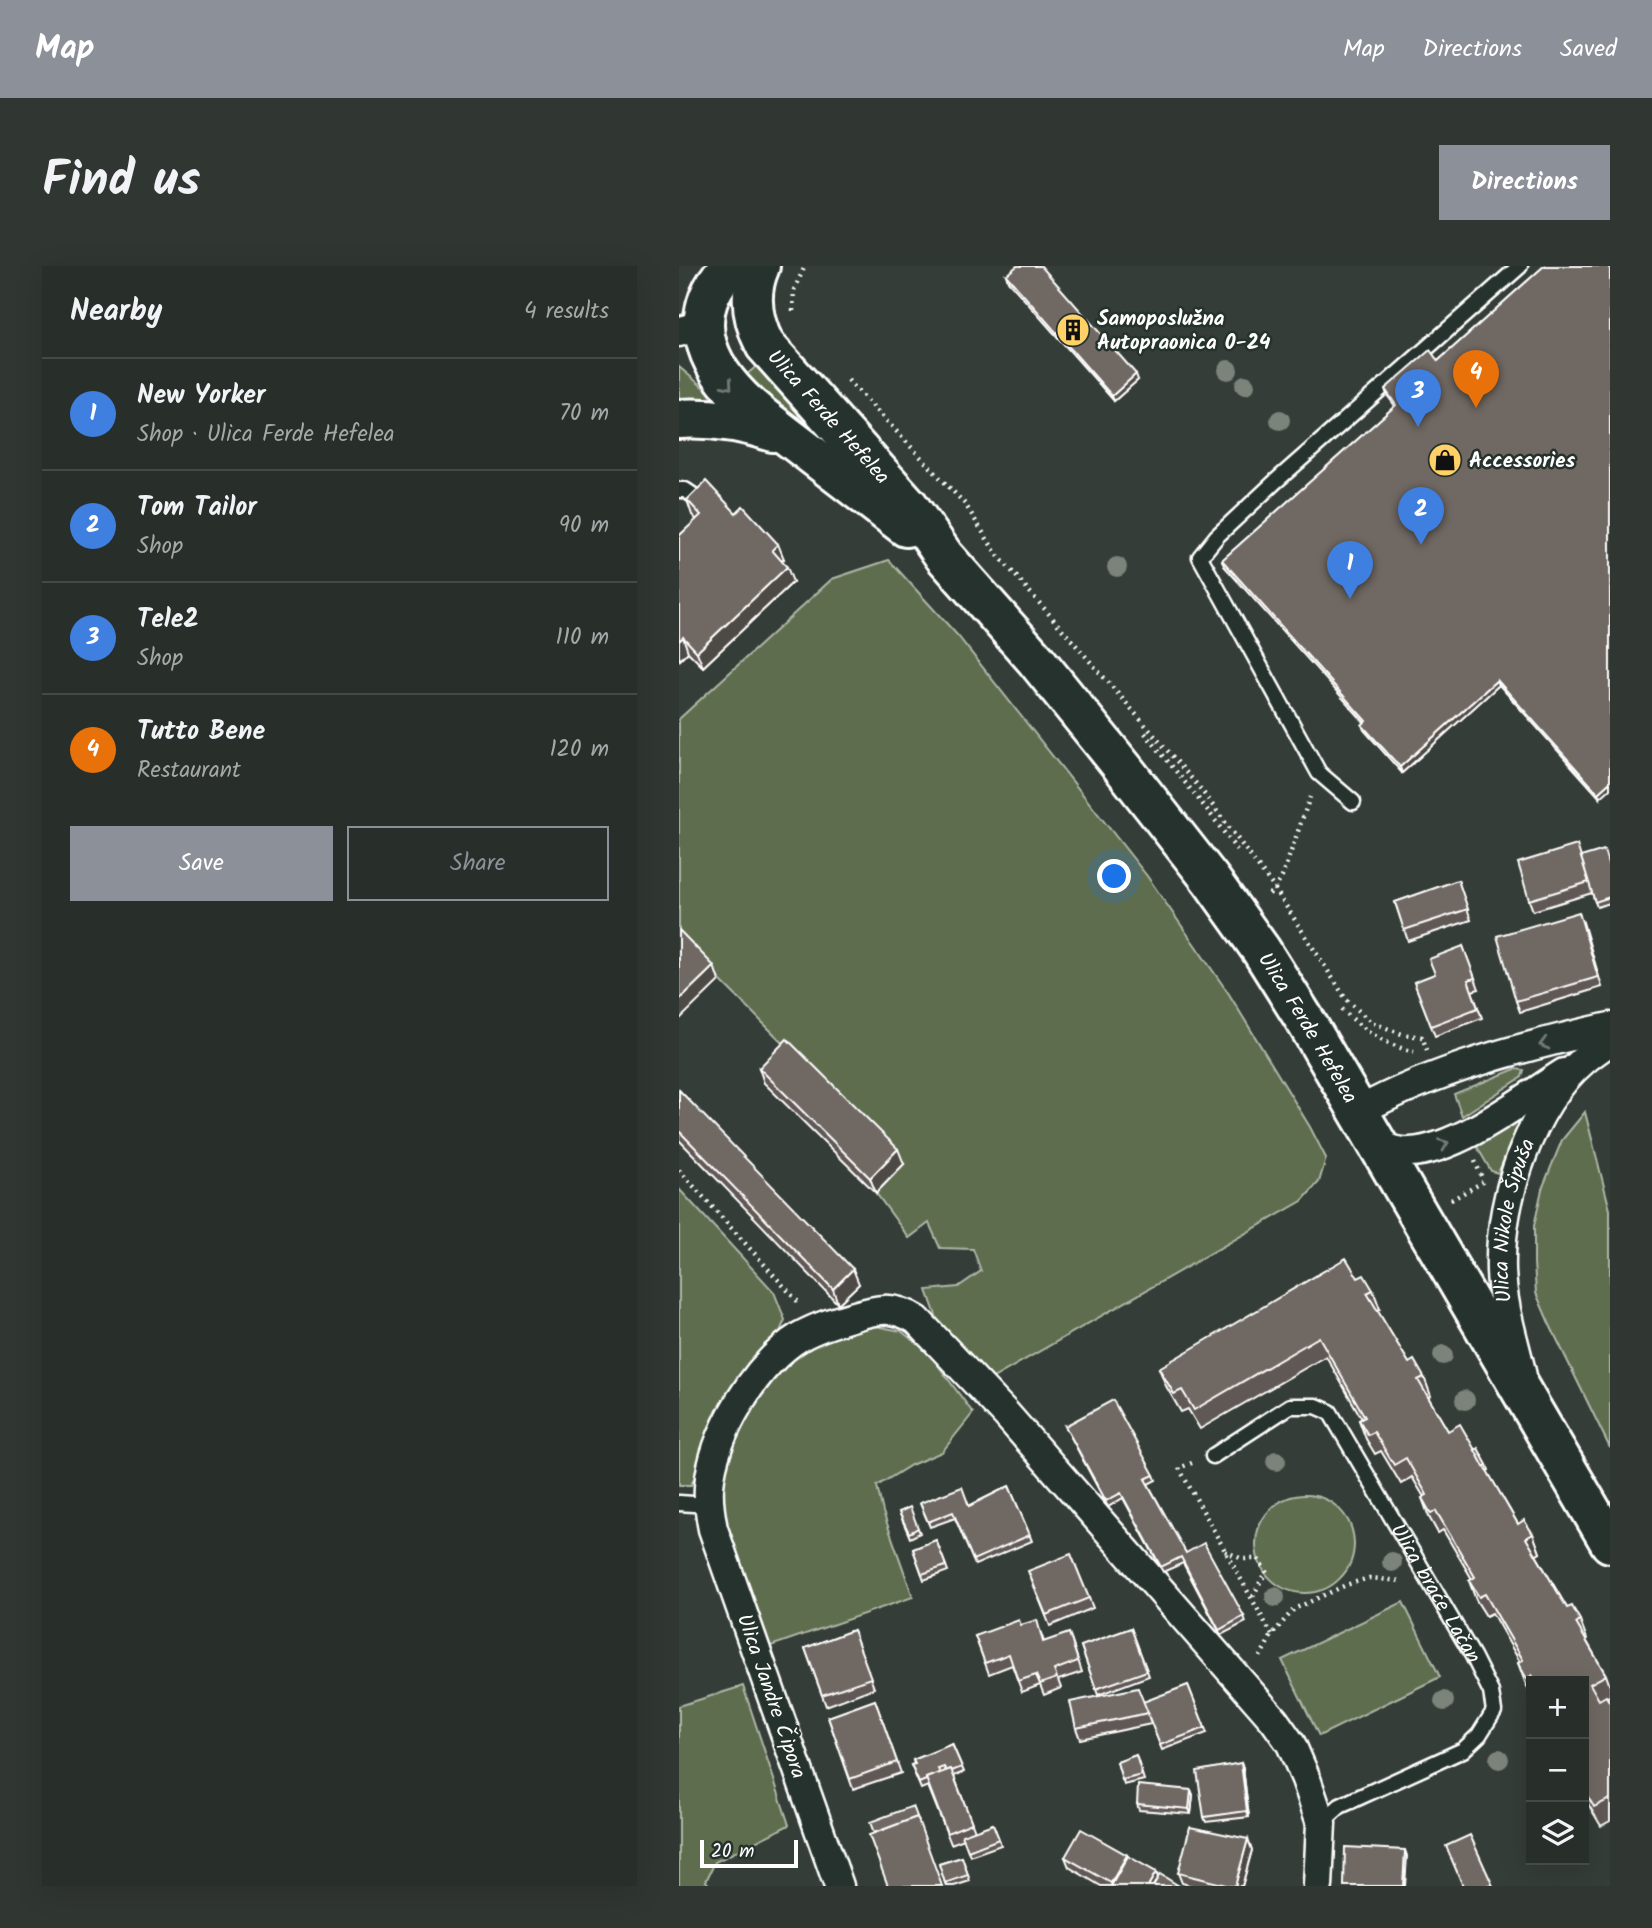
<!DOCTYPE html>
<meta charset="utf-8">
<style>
:root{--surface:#282e2a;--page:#303632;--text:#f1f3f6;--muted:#a5a8a8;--line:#444a47;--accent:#8c9099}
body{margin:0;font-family:Kalam,sans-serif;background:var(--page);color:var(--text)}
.controls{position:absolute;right:21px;bottom:21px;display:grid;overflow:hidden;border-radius:0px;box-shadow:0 7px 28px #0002}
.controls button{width:63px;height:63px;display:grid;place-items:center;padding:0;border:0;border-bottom:2px solid var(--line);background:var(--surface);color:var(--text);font:35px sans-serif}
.scale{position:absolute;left:21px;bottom:18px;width:98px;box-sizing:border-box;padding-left:7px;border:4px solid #fff;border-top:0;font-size:19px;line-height:24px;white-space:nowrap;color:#fff;-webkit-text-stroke:5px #26332d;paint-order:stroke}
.you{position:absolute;left:436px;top:611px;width:24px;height:24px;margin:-18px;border:5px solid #fff;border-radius:50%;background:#1a73e8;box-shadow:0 0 0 10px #1a73e833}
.badge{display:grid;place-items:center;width:46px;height:46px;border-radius:50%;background:var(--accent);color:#fff;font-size:23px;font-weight:700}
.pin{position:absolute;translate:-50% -58px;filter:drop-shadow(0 2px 4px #0008)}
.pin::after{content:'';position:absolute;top:37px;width:24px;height:21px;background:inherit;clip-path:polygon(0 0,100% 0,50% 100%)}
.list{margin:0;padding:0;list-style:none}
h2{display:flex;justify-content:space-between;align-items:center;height:91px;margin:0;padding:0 28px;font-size:30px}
h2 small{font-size:23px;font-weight:400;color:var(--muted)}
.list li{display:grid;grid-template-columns:46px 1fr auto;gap:21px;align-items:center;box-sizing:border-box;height:112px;padding:0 28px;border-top:2px solid var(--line)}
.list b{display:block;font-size:26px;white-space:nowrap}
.list p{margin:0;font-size:23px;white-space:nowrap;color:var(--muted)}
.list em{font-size:23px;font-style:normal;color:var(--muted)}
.actions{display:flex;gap:14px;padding:21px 28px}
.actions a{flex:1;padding:16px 0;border:2px solid var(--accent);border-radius:0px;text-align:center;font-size:24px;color:var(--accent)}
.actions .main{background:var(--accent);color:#fff}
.icon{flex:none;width:38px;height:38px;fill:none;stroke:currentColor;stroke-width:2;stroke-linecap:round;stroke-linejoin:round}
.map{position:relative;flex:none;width:931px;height:1620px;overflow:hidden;border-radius:0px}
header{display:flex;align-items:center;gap:42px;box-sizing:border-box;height:98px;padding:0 35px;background:var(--accent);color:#fff}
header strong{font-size:33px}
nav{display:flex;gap:38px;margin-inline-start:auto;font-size:24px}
.intro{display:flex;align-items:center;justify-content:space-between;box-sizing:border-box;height:168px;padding:0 42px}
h1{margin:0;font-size:49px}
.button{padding:18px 32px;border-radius:0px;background:var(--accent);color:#fff;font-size:24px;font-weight:700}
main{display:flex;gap:42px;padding:0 42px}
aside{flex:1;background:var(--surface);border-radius:0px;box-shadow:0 7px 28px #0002}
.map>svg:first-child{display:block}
</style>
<header>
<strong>Map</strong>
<nav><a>Map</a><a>Directions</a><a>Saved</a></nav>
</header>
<div class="intro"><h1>Find us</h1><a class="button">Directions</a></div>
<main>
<aside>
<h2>Nearby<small>4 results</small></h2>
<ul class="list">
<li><span class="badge" style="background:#3f7fe0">1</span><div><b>New Yorker</b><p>Shop · Ulica Ferde Hefelea</p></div><em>70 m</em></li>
<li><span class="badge" style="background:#3f7fe0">2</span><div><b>Tom Tailor</b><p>Shop</p></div><em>90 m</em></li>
<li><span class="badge" style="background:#3f7fe0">3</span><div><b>Tele2</b><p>Shop</p></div><em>110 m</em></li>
<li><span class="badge" style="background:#e8710a">4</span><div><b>Tutto Bene</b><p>Restaurant</p></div><em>120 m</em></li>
</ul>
<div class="actions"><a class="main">Save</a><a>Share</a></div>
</aside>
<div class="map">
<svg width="931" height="1620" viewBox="0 0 931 1620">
<rect width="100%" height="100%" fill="#353d38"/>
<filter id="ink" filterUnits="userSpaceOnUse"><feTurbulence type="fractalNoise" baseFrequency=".0143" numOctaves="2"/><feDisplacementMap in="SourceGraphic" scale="14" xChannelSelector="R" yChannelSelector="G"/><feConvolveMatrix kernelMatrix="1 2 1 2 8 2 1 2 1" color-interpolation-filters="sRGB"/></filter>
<g filter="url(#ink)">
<!-- green -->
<g fill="#5f6d4f" stroke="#afb6a7" stroke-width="2">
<path d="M 79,99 L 116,138 L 124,165 L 61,114 Z"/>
<path d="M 0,101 L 43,137 L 0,140 Z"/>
<path d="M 210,294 L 279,370 L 468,610 L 550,728 L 631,861 L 647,892 L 640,916 L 623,935 L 314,1112 L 260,1058 L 248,1024 L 279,1021 L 302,1005 L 294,983 L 261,982 L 250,957 L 230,972 L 197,927 L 225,898 L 0,673 L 0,453 L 153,313 Z"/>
<path d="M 836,803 L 845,804 L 843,811 L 783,850 L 775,828 Z"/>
<path d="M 906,846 L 931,944 L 931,1182 L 870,1057 L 857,1027 L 855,997 L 855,960 L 863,923 L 883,874 Z"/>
<path d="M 844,851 L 819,907 L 812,905 L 797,879 Z"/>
<path d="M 0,923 L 95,1026 L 106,1054 L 99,1070 L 78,1088 L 43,1136 L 22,1198 L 12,1219 L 0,1219 Z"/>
<path d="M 191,1059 L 222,1065 L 250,1087 L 294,1147 L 263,1186 L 232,1199 L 198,1220 L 204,1246 L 234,1331 L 86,1382 C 72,1341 38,1264 41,1224 C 44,1174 94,1093 140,1073 C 156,1067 175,1063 191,1059 Z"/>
<circle cx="626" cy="1278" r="49"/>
<path d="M 724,1336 L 761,1411 L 640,1470 L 603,1394 Z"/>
<path d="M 64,1420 L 110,1559 L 36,1596 L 27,1615 L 31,1620 L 0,1620 L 0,1440 Z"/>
</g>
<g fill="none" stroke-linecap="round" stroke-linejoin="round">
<defs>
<g id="service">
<path d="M 0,224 L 6,224 L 21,234"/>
<path d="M 674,536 L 640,507 L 521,291 L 538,270 L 597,215 L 841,0"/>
<path id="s1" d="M 534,1190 L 611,1140 L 637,1140 L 651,1146 L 794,1390 L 812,1426 L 815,1445 L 800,1469 L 784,1484 L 661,1540 L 642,1557"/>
<path d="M 0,1237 L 29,1239"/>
</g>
<g id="minor">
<path d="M 0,66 L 20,59"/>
<path d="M 680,845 C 757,803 846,780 931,761"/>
<path d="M 700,879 C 710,883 719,887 731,886 C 779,884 844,833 885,807"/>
<path id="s2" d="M 843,1110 C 835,1075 823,1040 822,1004 C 820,935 851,840 905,794 C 913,787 922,781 931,775"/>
<path d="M 160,1620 L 34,1263 C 31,1248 29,1235 30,1221 C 34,1168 77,1097 122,1070 C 138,1061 155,1056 172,1051 C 198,1043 214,1039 238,1054 L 327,1148 L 595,1454 L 612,1478 L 627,1513 L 642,1557 L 639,1620"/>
</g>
<g id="primary">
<path d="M 51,0 C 0,54 31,108 81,149 L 227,261"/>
<path id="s3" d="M 81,0 C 69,27 73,54 86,79 L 230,240 L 265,290 L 357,394 L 445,503 L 532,614 L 582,684 L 629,759 L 931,1277"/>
<path d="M 0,153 C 33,151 63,156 94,166"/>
</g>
</defs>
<!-- service casing -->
<use href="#service" stroke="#fff" stroke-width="19"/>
<!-- minor casing -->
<use href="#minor" stroke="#fff" stroke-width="33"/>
<!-- primary casing -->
<use href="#primary" stroke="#fff" stroke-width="44"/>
<!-- path -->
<g stroke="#fff" stroke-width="4.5" stroke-dasharray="2 5" stroke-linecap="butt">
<path d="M 114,45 L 115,24 L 126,0"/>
<path d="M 169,114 L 286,238 L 317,287 L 520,521 L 596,623 L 667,733 L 692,756 L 723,768 L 743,771 L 748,784"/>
<path d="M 466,467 L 530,546 L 560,587"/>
<path d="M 590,628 L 596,623 L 603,611 L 631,531"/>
<path d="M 663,743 C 684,764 705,778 735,786"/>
<path d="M 796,895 L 803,912"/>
<path d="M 0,904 L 121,1038"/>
<path d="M 772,934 L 804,916"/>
<path d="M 513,1197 L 500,1202 L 593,1369"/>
<path d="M 546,1285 L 563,1293 L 579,1293 L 588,1307 L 582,1314 L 573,1333"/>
<path d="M 581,1391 L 593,1369 L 615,1343 L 667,1319 L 690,1312 L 722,1315"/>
</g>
<!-- service -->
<use href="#service" stroke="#26332d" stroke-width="14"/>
<!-- minor -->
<use href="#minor" stroke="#26332d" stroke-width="28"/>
<!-- primary -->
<use href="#primary" stroke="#26332d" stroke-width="38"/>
</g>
<!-- trees -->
<g fill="#7c837a">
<circle cx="549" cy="104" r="10"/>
<circle cx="566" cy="119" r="10"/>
<circle cx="601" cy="154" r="10"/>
<circle cx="438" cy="301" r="10"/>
<circle cx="764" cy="1089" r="10"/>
<circle cx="786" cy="1134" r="10"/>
<circle cx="597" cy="1195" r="10"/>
<circle cx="713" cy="1296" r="10"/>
<circle cx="596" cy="1331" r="10"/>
<circle cx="765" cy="1435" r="10"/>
<circle cx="820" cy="1493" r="10"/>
</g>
<!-- wall -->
<g fill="#605954" stroke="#fff" stroke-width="2">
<path d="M 865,0 L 921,532 L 820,419 L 723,507 L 685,464 L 683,459 L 686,457 L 545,300 L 543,294 L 716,140 L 708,129 L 706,123 L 759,95 Z"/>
<path d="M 327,9 L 459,114 L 435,135 L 329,15 Z"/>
<path d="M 8,234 L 57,247 L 105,293 L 102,295 L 114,316 L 24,401 L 9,386 L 1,394 L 0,393 L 0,270 L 18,254 L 13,249 Z"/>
<path d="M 902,591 L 931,603 L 931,637 L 918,641 L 913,627 L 854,645 L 850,634 Z"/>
<path d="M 779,614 L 792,654 L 729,675 L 716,636 Z"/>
<path d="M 904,656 L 923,721 L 841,746 L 837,735 Z"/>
<path d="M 784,680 L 800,723 L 793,725 L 803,752 L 756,770 L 735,716 L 756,708 Z"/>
<path d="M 80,802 L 225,898 L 197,927 L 85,817 Z"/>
<path d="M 0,824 L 180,1018 L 159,1038 L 0,874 Z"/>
<path d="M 679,1012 L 694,1024 L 701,1043 L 698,1044 L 730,1097 L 745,1111 L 752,1130 L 749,1131 L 769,1165 L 796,1184 L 808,1199 L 810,1204 L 808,1205 L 839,1258 L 854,1268 L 861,1287 L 857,1289 L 888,1342 L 901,1354 L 908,1373 L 907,1374 L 927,1409 L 931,1420 L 931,1430 L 928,1431 L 931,1437 L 931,1555 L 922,1560 L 905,1531 L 905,1415 L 852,1415 L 852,1428 L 846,1416 L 839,1397 L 841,1396 L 813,1347 L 807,1350 L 797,1334 L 790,1315 L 793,1313 L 764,1264 L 759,1267 L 750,1251 L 743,1232 L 745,1231 L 733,1211 L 722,1218 L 702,1185 L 696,1188 L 687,1173 L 680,1154 L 683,1153 L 647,1090 L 521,1163 L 509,1143 L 502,1146 L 487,1120 L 480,1102 Z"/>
<path d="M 386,1160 L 475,1209 L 477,1214 L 469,1218 L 507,1287 L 565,1350 L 567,1356 L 542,1369 L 504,1297 L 484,1306 L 444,1232 L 429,1241 Z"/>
<path d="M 330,1220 L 353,1275 L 296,1299 L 276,1252 L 251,1261 L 241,1237 L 290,1240 Z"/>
<path d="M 220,1246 L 239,1262 L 241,1267 L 231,1272 Z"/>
<path d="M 257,1274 L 269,1305 L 245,1314 L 234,1283 Z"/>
<path d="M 353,1315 L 410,1332 L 414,1342 L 371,1360 Z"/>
<path d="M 342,1359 L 361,1364 L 365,1376 L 390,1367 L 403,1406 L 379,1414 L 382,1422 L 365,1429 L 361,1419 L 343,1426 L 333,1399 L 310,1408 L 296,1370 Z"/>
<path d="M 452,1362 L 470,1410 L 419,1429 L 402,1380 Z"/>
<path d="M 174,1364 L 195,1422 L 147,1440 L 126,1382 Z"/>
<path d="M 509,1419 L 528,1467 L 483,1484 L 470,1451 L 472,1458 L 401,1473 L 397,1462 Z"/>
<path d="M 196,1434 L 222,1507 L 174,1523 L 149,1451 Z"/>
<path d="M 273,1478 L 285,1506 L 275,1510 L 296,1565 L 314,1558 L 322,1579 L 291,1590 L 285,1573 L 272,1578 L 249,1520 L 242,1523 L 232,1499 L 235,1498 L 234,1494 Z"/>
<path d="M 457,1489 L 465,1514 L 445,1519 L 438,1496 Z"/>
<path d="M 562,1497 L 564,1502 L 570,1551 L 527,1556 L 525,1551 Z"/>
<path d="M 512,1524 L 514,1529 L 512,1548 L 460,1544 L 458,1538 Z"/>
<path d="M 569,1573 L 573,1584 L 563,1620 L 513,1620 L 503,1617 L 499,1607 Z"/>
<path d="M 283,1591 L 291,1615 L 275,1620 L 267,1620 L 260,1598 Z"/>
<path d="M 386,1591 L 449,1591 L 477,1606 L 479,1612 L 500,1620 L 422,1620 L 390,1601 Z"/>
</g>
<!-- shaded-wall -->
<g fill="#4e4845" stroke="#fff" stroke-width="2">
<path d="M 457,108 L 459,114 L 435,135 L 433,130 Z"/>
<path d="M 99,278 L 105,293 L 98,299 L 93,284 Z"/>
<path d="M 108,301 L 114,316 L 24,401 L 18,386 Z"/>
<path d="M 4,371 L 9,386 L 1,394 L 0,390 L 0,375 Z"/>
<path d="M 818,414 L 820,419 L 723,507 L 721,501 Z"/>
<path d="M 931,516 L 931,523 L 921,532 L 919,527 Z"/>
<path d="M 35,700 L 40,715 L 0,754 L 0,734 Z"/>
<path d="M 219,883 L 225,898 L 197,927 L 191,912 Z"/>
<path d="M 174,1003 L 180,1018 L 159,1038 L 154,1023 Z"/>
<path d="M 854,1268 L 861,1287 L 854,1291 L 847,1272 Z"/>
<path d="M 562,1497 L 564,1502 L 570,1551 L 568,1545 Z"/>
<path d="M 512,1524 L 514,1529 L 512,1548 L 510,1543 Z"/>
<path d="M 569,1573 L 573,1584 L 563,1620 L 556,1620 Z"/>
<path d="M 726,1584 L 728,1590 L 726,1620 L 724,1620 Z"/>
<path d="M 448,1589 L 452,1599 L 433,1620 L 432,1617 Z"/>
<path d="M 477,1606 L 481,1617 L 479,1620 L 469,1620 Z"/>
</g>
<!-- building -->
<g fill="#706762" stroke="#fff" stroke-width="2">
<path d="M 338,0 L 362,0 L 457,108 L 433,130 L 327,9 Z"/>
<path d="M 865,0 L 931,0 L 931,516 L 919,527 L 818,414 L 721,501 L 683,459 L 687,455 L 543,294 L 717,139 L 706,123 L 751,84 L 759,95 Z"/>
<path d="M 27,215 L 57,247 L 64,240 L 99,278 L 93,284 L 108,301 L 18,386 L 4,371 L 0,375 L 0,270 L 22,249 L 8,234 Z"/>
<path d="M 898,579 L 910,616 L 850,634 L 839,597 Z"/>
<path d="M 925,584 L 931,604 L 931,631 L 916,636 L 902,591 Z"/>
<path d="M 779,614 L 789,643 L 725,664 L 716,636 Z"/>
<path d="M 900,646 L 919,711 L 837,735 L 818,670 Z"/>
<path d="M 0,664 L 35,700 L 0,734 Z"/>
<path d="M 784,680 L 796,712 L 789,714 L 799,742 L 752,760 L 735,716 L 756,708 L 750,693 Z"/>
<path d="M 108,773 L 219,883 L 191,912 L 80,802 Z"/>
<path d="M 0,824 L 174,1003 L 154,1023 L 0,865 Z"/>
<path d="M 667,992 L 679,1012 L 685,1009 L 694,1024 L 688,1027 L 730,1097 L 735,1094 L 745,1111 L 739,1114 L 769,1165 L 781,1158 L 839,1258 L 845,1254 L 854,1268 L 847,1272 L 888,1342 L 893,1340 L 901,1354 L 897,1357 L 927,1409 L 911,1418 L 920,1434 L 927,1430 L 931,1437 L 931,1533 L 915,1541 L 905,1524 L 905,1415 L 857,1415 L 853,1409 L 848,1413 L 839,1397 L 844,1394 L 806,1328 L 800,1331 L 790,1315 L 796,1311 L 757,1245 L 752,1248 L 743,1232 L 748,1229 L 727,1192 L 715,1199 L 695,1166 L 689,1169 L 680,1154 L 686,1151 L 640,1071 L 515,1144 L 503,1124 L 495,1128 L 480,1102 Z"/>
<path d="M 434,1134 L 475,1209 L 466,1213 L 507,1287 L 525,1277 L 565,1350 L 540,1364 L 502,1291 L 482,1301 L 442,1227 L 427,1235 L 386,1160 Z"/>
<path d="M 799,1182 L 808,1199 L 805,1201 L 796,1184 Z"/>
<path d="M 330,1220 L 351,1269 L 294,1294 L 274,1246 L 249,1256 L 241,1237 L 283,1221 L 290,1240 Z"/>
<path d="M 231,1241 L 239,1262 L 230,1267 L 220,1246 Z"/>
<path d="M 257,1274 L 267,1300 L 243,1308 L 234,1283 Z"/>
<path d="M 392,1288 L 410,1332 L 367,1349 L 349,1305 Z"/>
<path d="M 340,1354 L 342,1359 L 358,1354 L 364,1376 L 390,1367 L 399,1395 L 375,1404 L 378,1412 L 361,1418 L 357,1409 L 339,1415 L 330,1388 L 306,1397 L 296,1370 Z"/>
<path d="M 452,1362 L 468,1405 L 417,1423 L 402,1380 Z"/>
<path d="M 174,1364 L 192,1412 L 143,1429 L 126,1382 Z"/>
<path d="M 509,1419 L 526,1462 L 481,1479 L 464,1436 Z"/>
<path d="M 459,1422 L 469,1447 L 397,1462 L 391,1436 Z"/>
<path d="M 196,1434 L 218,1496 L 171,1513 L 149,1451 Z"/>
<path d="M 273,1478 L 283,1501 L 273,1505 L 272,1503 L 267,1505 L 265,1501 L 259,1503 L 261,1507 L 247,1512 L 247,1514 L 240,1517 L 232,1499 L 236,1498 L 234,1494 Z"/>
<path d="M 457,1489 L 463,1509 L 443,1514 L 438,1496 Z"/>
<path d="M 562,1497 L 568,1545 L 525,1551 L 518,1505 Z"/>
<path d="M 272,1503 L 293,1557 L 268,1567 L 247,1512 Z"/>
<path d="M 459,1519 L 512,1524 L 510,1543 L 458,1538 Z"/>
<path d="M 234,1540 L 240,1556 L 238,1551 L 195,1567 L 191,1556 Z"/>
<path d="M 238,1551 L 263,1620 L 209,1620 L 190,1569 Z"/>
<path d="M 314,1558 L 320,1573 L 289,1585 L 283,1569 Z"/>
<path d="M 511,1561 L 569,1573 L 556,1620 L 551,1620 L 499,1607 Z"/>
<path d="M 402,1563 L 448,1589 L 432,1617 L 386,1591 Z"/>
<path d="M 791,1569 L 814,1620 L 784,1620 L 767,1580 Z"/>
<path d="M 666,1581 L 726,1584 L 724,1620 L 665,1620 Z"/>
<path d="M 449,1590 L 477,1606 L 469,1620 L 432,1620 Z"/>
<path d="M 283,1591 L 289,1609 L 266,1617 L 260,1598 Z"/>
<path d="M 481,1608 L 500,1620 L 474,1620 Z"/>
</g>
<!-- one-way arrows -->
<defs><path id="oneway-chevron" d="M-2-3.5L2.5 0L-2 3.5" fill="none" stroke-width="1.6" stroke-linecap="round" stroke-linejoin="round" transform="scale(1.75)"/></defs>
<g stroke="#727a76">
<use href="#oneway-chevron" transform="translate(49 119) rotate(49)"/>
<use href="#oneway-chevron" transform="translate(865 778) rotate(165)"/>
<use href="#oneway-chevron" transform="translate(765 878) rotate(-21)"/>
</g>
</g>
<!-- icons -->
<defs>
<symbol id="building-disc" viewBox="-11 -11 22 22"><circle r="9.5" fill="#ffd166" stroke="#26332d"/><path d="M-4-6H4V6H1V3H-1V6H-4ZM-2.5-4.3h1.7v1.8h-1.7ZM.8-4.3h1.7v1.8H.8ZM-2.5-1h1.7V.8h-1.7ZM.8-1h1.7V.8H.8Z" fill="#111"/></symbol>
<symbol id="shop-disc" viewBox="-11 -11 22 22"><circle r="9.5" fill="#ffd166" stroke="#26332d"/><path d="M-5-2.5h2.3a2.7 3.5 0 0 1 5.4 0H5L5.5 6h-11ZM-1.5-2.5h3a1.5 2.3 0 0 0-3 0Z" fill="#111"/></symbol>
</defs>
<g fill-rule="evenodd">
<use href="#building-disc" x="375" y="45" width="38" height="38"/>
<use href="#shop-disc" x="747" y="175" width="38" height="38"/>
</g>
<g text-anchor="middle" stroke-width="5" stroke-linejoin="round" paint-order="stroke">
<!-- poi labels -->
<g font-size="21" font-weight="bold" fill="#fff" stroke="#26332d" text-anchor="start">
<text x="418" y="59">Samoposlužna<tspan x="418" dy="24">Autopraonica 0-24</tspan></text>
<text x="790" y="201">Accessories</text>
</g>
<!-- street labels -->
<g font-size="21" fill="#fff" stroke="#26332d">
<text dy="7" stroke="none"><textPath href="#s3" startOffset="178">Ulica Ferde Hefelea</textPath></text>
<text dy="7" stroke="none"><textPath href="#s3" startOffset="956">Ulica Ferde Hefelea</textPath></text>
<text dy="7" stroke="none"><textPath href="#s2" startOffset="159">Ulica Nikole Šipuša</textPath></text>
<text dy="7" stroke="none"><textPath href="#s1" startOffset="343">Ulica braće Lačan</textPath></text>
<text transform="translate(93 1430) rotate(71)" y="7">Ulica Jandre Čipora</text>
</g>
</g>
</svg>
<div class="controls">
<button>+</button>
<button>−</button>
<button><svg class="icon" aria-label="layers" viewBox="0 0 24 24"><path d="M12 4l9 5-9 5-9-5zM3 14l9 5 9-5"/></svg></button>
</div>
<div class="scale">20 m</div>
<div class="you"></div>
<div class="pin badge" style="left:671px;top:333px;background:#3f7fe0">1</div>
<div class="pin badge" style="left:742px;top:279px;background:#3f7fe0">2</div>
<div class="pin badge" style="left:739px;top:161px;background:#3f7fe0">3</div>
<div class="pin badge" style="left:797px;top:142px;background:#e8710a">4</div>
</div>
</main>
